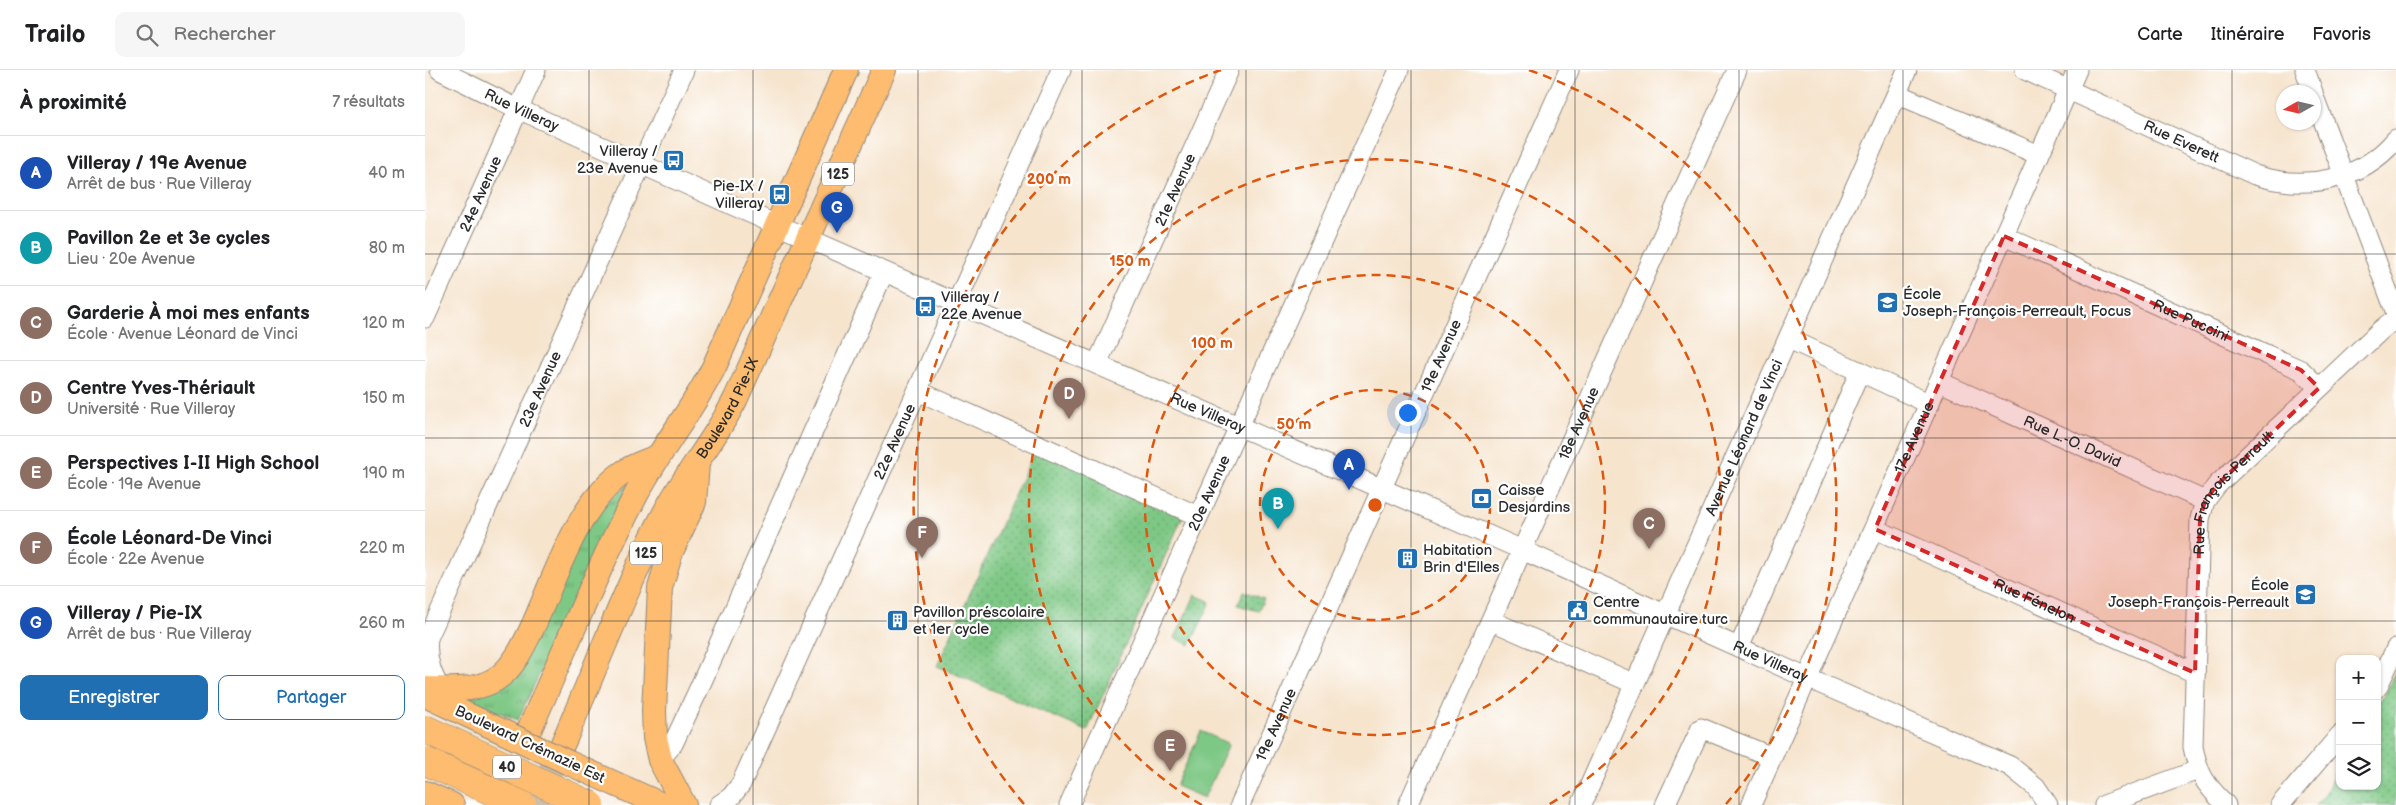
<!DOCTYPE html>
<html lang="fr">
<meta charset="utf-8">
<style>
:root{--surface:#fff;--page:#f6f6f6;--text:#202124;--muted:#757577;--line:#e0e0e0;--accent:#1f6fb2}
body{margin:0;font-family:"Balsamiq Sans",sans-serif;background:var(--page);color:var(--text)}
.controls{position:absolute;right:15px;bottom:15px;display:grid;overflow:hidden;border-radius:10px;box-shadow:0 1px 4px #0004}
.controls button{width:45px;height:45px;display:grid;place-items:center;padding:0;border:0;border-bottom:1px solid var(--line);background:var(--surface);color:var(--text);font:25px sans-serif}
.compass{position:absolute;left:1851px;top:15px;width:45px;height:45px;border-radius:50%;background:var(--surface);box-shadow:0 1px 4px #0004;rotate:262deg}
.you{position:absolute;left:982px;top:342px;width:18px;height:18px;margin:-12px;border:4px solid #fff;border-radius:50%;background:#1a73e8;box-shadow:0 0 0 8px #1a73e833}
.badge{display:grid;place-items:center;width:32px;height:32px;border-radius:50%;background:var(--accent);color:#fff;font-size:16px;font-weight:700}
.pin{position:absolute;translate:-50% -41px;filter:drop-shadow(0 1px 2px #0008)}
.pin::after{content:'';position:absolute;top:26px;width:18px;height:15px;background:inherit;clip-path:polygon(0 0,100% 0,50% 100%)}
.list{margin:0;padding:0;list-style:none}
h2{display:flex;justify-content:space-between;align-items:center;height:65px;margin:0;padding:0 20px;font-size:21px}
h2 small{font-size:16px;font-weight:400;color:var(--muted)}
.list li{display:grid;grid-template-columns:32px 1fr auto;gap:15px;align-items:center;box-sizing:border-box;height:75px;padding:0 20px;border-top:1px solid var(--line)}
.list b{display:block;font-size:19px;white-space:nowrap}
.list p{margin:0;font-size:16px;white-space:nowrap;color:var(--muted)}
.list em{font-size:16px;font-style:normal;color:var(--muted)}
.actions{display:flex;gap:10px;padding:15px 20px}
.actions a{flex:1;padding:11px 0;border:1px solid var(--accent);border-radius:10px;text-align:center;font-size:18px;color:var(--accent)}
.actions .main{background:var(--accent);color:#fff}
.icon{flex:none;width:28px;height:28px;fill:none;stroke:currentColor;stroke-width:2;stroke-linecap:round;stroke-linejoin:round}
.map{position:relative;flex:none;width:1971px;height:735px;overflow:hidden}
header{display:flex;align-items:center;gap:30px;box-sizing:border-box;height:70px;padding:0 25px;background:var(--surface);border-bottom:1px solid var(--line)}
header strong{font-size:24px}
nav{display:flex;gap:28px;margin-inline-start:auto;font-size:18px}
.search{width:350px;height:45px;background:var(--page);display:flex;align-items:center;gap:12px;box-sizing:border-box;padding:0 18px;border-radius:10px;color:var(--muted);font-size:19px}
main{display:flex}
aside{flex:1;background:var(--surface)}
.map>svg:first-child{display:block}
</style>
<header>
<strong>Trailo</strong>
<div class="search"><svg class="icon" aria-label="search" viewBox="0 0 24 24"><circle cx="10" cy="10" r="6"/><path d="M15 15l6 6"/></svg>Rechercher</div>
<nav><a>Carte</a><a>Itinéraire</a><a>Favoris</a></nav>
</header>
<main>
<aside>
<h2>À proximité<small>7 résultats</small></h2>
<ul class="list">
<li><span class="badge" style="background:#1a4fb4">A</span><div><b>Villeray / 19e Avenue</b><p>Arrêt de bus · Rue Villeray</p></div><em>40 m</em></li>
<li><span class="badge" style="background:#0f9aa8">B</span><div><b>Pavillon 2e et 3e cycles</b><p>Lieu · 20e Avenue</p></div><em>80 m</em></li>
<li><span class="badge" style="background:#8d6e63">C</span><div><b>Garderie À moi mes enfants</b><p>École · Avenue Léonard de Vinci</p></div><em>120 m</em></li>
<li><span class="badge" style="background:#8d6e63">D</span><div><b>Centre Yves-Thériault</b><p>Université · Rue Villeray</p></div><em>150 m</em></li>
<li><span class="badge" style="background:#8d6e63">E</span><div><b>Perspectives I-II High School</b><p>École · 19e Avenue</p></div><em>190 m</em></li>
<li><span class="badge" style="background:#8d6e63">F</span><div><b>École Léonard-De Vinci</b><p>École · 22e Avenue</p></div><em>220 m</em></li>
<li><span class="badge" style="background:#1a4fb4">G</span><div><b>Villeray / Pie-IX</b><p>Arrêt de bus · Rue Villeray</p></div><em>260 m</em></li>
</ul>
<div class="actions"><a class="main">Enregistrer</a><a>Partager</a></div>
</aside>
<div class="map">
<svg width="1971" height="735" viewBox="0 0 1971 735">
<defs>
<pattern id="grass-tufts" width="24" height="20" patternUnits="userSpaceOnUse" patternTransform="scale(1.25)"><rect width="24" height="20" fill="#7ec885"/><path d="M3 7l-1-3M5 7V3M7 7l1-3M15 17l-1-3M17 17v-4M19 17l1-3" fill="none" stroke="#67a36d"/></pattern>
<pattern id="park-dots" width="8" height="8" patternUnits="userSpaceOnUse" patternTransform="scale(1.25)"><rect width="8" height="8" fill="#7ec885"/><path d="M2 2h.1M6 6h.1" fill="none" stroke="#67a36d" stroke-width="1.8" stroke-linecap="round"/></pattern>
</defs>
<rect width="100%" height="100%" fill="#fff"/>
<filter id="ink" filterUnits="userSpaceOnUse"><feTurbulence type="fractalNoise" baseFrequency=".02" numOctaves="2"/><feDisplacementMap in="SourceGraphic" scale="10" xChannelSelector="R" yChannelSelector="G"/><feConvolveMatrix kernelMatrix="1 2 1 2 8 2 1 2 1" color-interpolation-filters="sRGB"/></filter>
<filter id="wash" filterUnits="userSpaceOnUse"><feTurbulence type="fractalNoise" baseFrequency=".0096" numOctaves="4" result="noise"/><feDisplacementMap in="SourceGraphic" scale="20" xChannelSelector="R" yChannelSelector="G"/><feGaussianBlur stdDeviation="1.12" result="paint"/><feColorMatrix in="noise" values="0 0 0 0 0 0 0 0 0 0 0 0 0 0 0 0 0 1.4 0 .05"/><feComposite in="paint" operator="in"/></filter>
<g filter="url(#wash)">
<rect width="100%" height="100%" fill="#f6e4cd"/>
<!-- grass -->
<path fill="url(#grass-tufts)" stroke="#547a58" d="M 203,414 L 93,650 L 43,630 L 45,627 L 55,625 L 175,438 Z"/>
<!-- park -->
<g fill="url(#park-dots)" stroke="#547a58">
<path d="M 610,380 L 758,446 L 662,661 L 512,596 Z"/>
<path d="M 819,521 L 839,529 L 833,541 L 813,535 Z"/>
<path d="M 770,525 L 784,531 L 785,534 L 765,575 L 750,568 Z"/>
<path d="M 1971,599 L 1971,735 L 1890,735 L 1899,726 L 1915,692 L 1915,716 L 1952,716 L 1952,634 L 1961,623 Z"/>
</g>
<!-- pitch -->
<path fill="#7ec885" stroke="#547a58" d="M 776,661 L 804,674 L 779,728 L 751,716 Z"/>
</g>
<g filter="url(#ink)">
<g fill="none" stroke-linecap="round" stroke-linejoin="round">
<!-- major-tunnel -->
<path stroke="#cdbfad" stroke-width="24" stroke-dasharray="24 12" stroke-linecap="butt" d="M 110,735 L 138,673"/>
<defs>
<g id="minor">
<path id="s1" d="M 15,0 L 93,39 L 336,148 L 1086,475 L 1382,608 L 1585,696 L 1611,717 L 1623,735"/>
<path id="s2" d="M 1600,0 L 1830,105 C 1881,121 1936,111 1971,69"/>
<path d="M 1880,0 L 1888,22"/>
<path d="M 1472,24 L 1614,85"/>
<path d="M 1888,24 L 1971,243"/>
<path id="s3" d="M 1579,166 L 1876,300 L 1894,318"/>
<path id="s4" d="M 0,248 L 111,0"/>
<path d="M 1364,269 L 1505,334"/>
<path id="s5" d="M 672,294 L 804,0"/>
<path id="s6" d="M 1515,312 L 1780,431"/>
<path d="M 493,321 L 773,446"/>
<path id="s7" d="M 1450,459 L 1770,603"/>
<path d="M 1067,551 L 1210,614"/>
<path d="M 1314,577 L 1435,301"/>
<path d="M 1952,618 L 1971,578"/>
<path id="s8" d="M 21,629 C 9,609 0,592 3,568 L 259,0"/>
<path d="M 235,690 L 248,674 L 272,623 L 459,202"/>
<path id="s9" d="M 294,735 L 306,727 L 316,714 L 636,0"/>
<path id="s10" d="M 644,735 L 974,0"/>
<path id="s11" d="M 815,735 L 1144,0"/>
<path id="s12" d="M 983,735 L 1312,0"/>
<path id="s13" d="M 1156,735 L 1482,0"/>
<path d="M 1240,735 L 1276,658 L 1347,687"/>
<path id="s14" d="M 1326,735 L 1652,0"/>
<path d="M 1679,735 L 1773,700"/>
<path id="s15" d="M 1801,735 C 1780,714 1774,706 1768,677 L 1775,449 L 1780,431 L 1792,415 L 1957,259 L 1971,248"/>
<path d="M 1855,735 L 1915,665"/>
</g>
<g id="major">
<path d="M 0,619 C 23,619 50,622 71,609 C 89,598 100,573 109,554 C 131,505 153,433 199,402 C 209,395 223,391 234,386"/>
<path d="M 0,625 L 85,665"/>
<path d="M 105,658 C 140,580 172,499 212,423 C 235,379 267,341 289,297 L 421,0"/>
<path id="s16" d="M 138,673 C 172,596 203,510 243,437 C 264,399 292,367 311,328 L 459,0"/>
<path d="M 144,693 L 237,735"/>
<path d="M 0,723 L 27,735"/>
<path d="M 259,735 L 235,690 L 230,668 L 229,641 L 235,518 L 245,484 L 269,432 L 272,394"/>
</g>
</defs>
<!-- minor casing -->
<use href="#minor" stroke="#90887c" stroke-width="21"/>
<!-- major casing -->
<use href="#major" stroke="#90887c" stroke-width="26"/>
<!-- minor -->
<use href="#minor" stroke="#fff" stroke-width="19"/>
<!-- major -->
<use href="#major" stroke="#fdbc70" stroke-width="24"/>
<defs>
<path id="major-bridge" d="M 85,665 L 144,693"/>
<g id="highway-bridge">
<path d="M 0,659 L 165,735"/>
<path d="M 0,691 L 97,735"/>
</g>
</defs>
<!-- major-bridge casing -->
<use href="#major-bridge" stroke="#90887c" stroke-width="26" stroke-linecap="butt"/>
<!-- highway-bridge casing -->
<use href="#highway-bridge" stroke="#90887c" stroke-width="29" stroke-linecap="butt"/>
<!-- major-bridge -->
<use href="#major-bridge" stroke="#fdbc70" stroke-width="24"/>
<!-- highway-bridge -->
<use href="#highway-bridge" stroke="#fdbc70" stroke-width="28"/>
</g>
</g>
<!-- marked area -->
<path fill="#d62828" fill-opacity="0.2" stroke="#d62828" stroke-width="4" stroke-dasharray="10 6" stroke-linejoin="round" d="M 1579,166 L 1876,300 L 1894,318 L 1792,415 L 1780,431 L 1775,449 L 1770,603 L 1450,459 Z"/>
<!-- grid -->
<path fill="none" stroke="#2b2b2b" stroke-width="1" stroke-opacity="0.55" d="M 164,0 L 164,735M 328,0 L 328,735M 493,0 L 493,735M 657,0 L 657,735M 821,0 L 821,735M 986,0 L 986,735M 1150,0 L 1150,735M 1314,0 L 1314,735M 1478,0 L 1478,735M 1642,0 L 1642,735M 1807,0 L 1807,735M 0,184 L 1971,184M 0,368 L 1971,368M 0,551 L 1971,551"/>
<!-- distance rings -->
<g fill="none" stroke="#df570e" stroke-width="2.5" stroke-dasharray="9 6">
<circle cx="950" cy="435" r="115"/>
<circle cx="950" cy="435" r="230"/>
<path d="M777 735A346 346 0 1 1 1123 735"/>
<path d="M599 734A461 461 0 0 1 796 0M1104 0A461 461 0 0 1 1301 734"/>
</g>
<!-- icons -->
<defs>
<symbol id="bus-square" viewBox="-11 -11 22 22"><rect x="-9" y="-9" width="18" height="18" rx="4" fill="#1f6fb2" stroke="#fff"/><path d="M-5-6H5V4H4V6H2V4H-2V6H-4V4H-5ZM-3.5-4V0h7V-4ZM-3.5 1.2v1.5H-2V1.2ZM2 1.2v1.5H3.5V1.2Z" fill="#fff"/></symbol>
<symbol id="school-square" viewBox="-11 -11 22 22"><rect x="-9" y="-9" width="18" height="18" rx="4" fill="#1f6fb2" stroke="#fff"/><path d="M0-5L7-2L0 1L-7-2ZM-4 1L0 2.5L4 1V4Q0 6-4 4Z" fill="#fff"/></symbol>
<symbol id="bank-square" viewBox="-11 -11 22 22"><rect x="-9" y="-9" width="18" height="18" rx="4" fill="#1f6fb2" stroke="#fff"/><path d="M-6-4H6V4H-6ZM0-2.3a2.3 2.3 0 1 0 0 4.6a2.3 2.3 0 1 0 0-4.6Z" fill="#fff"/></symbol>
<symbol id="building-square" viewBox="-11 -11 22 22"><rect x="-9" y="-9" width="18" height="18" rx="4" fill="#1f6fb2" stroke="#fff"/><path d="M-4-6H4V6H1V3H-1V6H-4ZM-2.5-4.3h1.7v1.8h-1.7ZM.8-4.3h1.7v1.8H.8ZM-2.5-1h1.7V.8h-1.7ZM.8-1h1.7V.8H.8Z" fill="#fff"/></symbol>
<symbol id="civic-square" viewBox="-11 -11 22 22"><rect x="-9" y="-9" width="18" height="18" rx="4" fill="#1f6fb2" stroke="#fff"/><path d="M-.6-6.5H3V-4.5H.6V-3L4-1V1h2V6H-6V1h2V-1L-.6-3ZM-1.2 2.5V6h2.4V2.5Z" fill="#fff"/></symbol>
</defs>
<g fill-rule="evenodd">
<use href="#bus-square" x="236" y="78" width="25" height="25"/>
<use href="#bus-square" x="342" y="112" width="25" height="25"/>
<use href="#school-square" x="1450" y="220" width="25" height="25"/>
<use href="#bus-square" x="488" y="224" width="25" height="25"/>
<use href="#bank-square" x="1044" y="416" width="25" height="25"/>
<use href="#building-square" x="970" y="476" width="25" height="25"/>
<use href="#school-square" x="1868" y="512" width="25" height="25"/>
<use href="#civic-square" x="1140" y="528" width="25" height="25"/>
<use href="#building-square" x="460" y="538" width="25" height="25"/>
</g>
<g text-anchor="middle" stroke-width="4.5" stroke-linejoin="round" paint-order="stroke">
<!-- shield labels -->
<g fill="#fff" stroke="#6b6b6b" stroke-width="1">
<rect x="397" y="92.5" width="32" height="23" rx="4"/>
<rect x="205" y="471.5" width="32" height="23" rx="4"/>
<rect x="68" y="685.5" width="28" height="23" rx="4"/>
</g>
<g font-size="14" font-weight="bold" fill="#2b2b2b">
<text x="413" y="109">125</text>
<text x="221" y="488">125</text>
<text x="82" y="702">40</text>
</g>
<!-- street labels -->
<g font-size="15" fill="#2b2b2b" stroke="#fff">
<text dy="5" stroke="none"><textPath href="#s1" startOffset="91">Rue Villeray</textPath></text>
<text dy="5" stroke="none"><textPath href="#s2" startOffset="172">Rue Everett</textPath></text>
<text dy="5" stroke="none"><textPath href="#s5" startOffset="191">21e Avenue</textPath></text>
<text dy="5" stroke="none"><textPath href="#s4" startOffset="136">24e Avenue</textPath></text>
<text dy="5" stroke="none"><textPath href="#s3" startOffset="205">Rue Puccini</textPath></text>
<text dy="5" stroke="none"><textPath href="#s11" startOffset="492">19e Avenue</textPath></text>
<text dy="5" stroke="none"><textPath href="#s8" startOffset="338">23e Avenue</textPath></text>
<text dy="5" stroke="none"><textPath href="#s16" startOffset="374">Boulevard Pie-IX</textPath></text>
<text dy="5" stroke="none"><textPath href="#s1" startOffset="841">Rue Villeray</textPath></text>
<text dy="5" stroke="none"><textPath href="#s12" startOffset="418">18e Avenue</textPath></text>
<text dy="5" stroke="none"><textPath href="#s13" startOffset="402">Avenue Léonard de Vinci</textPath></text>
<text dy="5" stroke="none"><textPath href="#s14" startOffset="402">17e Avenue</textPath></text>
<text dy="5" stroke="none"><textPath href="#s9" startOffset="406">22e Avenue</textPath></text>
<text dy="5" stroke="none"><textPath href="#s6" startOffset="145">Rue L.-O. David</textPath></text>
<text dy="5" stroke="none"><textPath href="#s10" startOffset="342">20e Avenue</textPath></text>
<text dy="5" stroke="none"><textPath href="#s15" startOffset="335">Rue François-Perrault</textPath></text>
<text dy="5" stroke="none"><textPath href="#s7" startOffset="175">Rue Fénelon</textPath></text>
<text dy="5" stroke="none"><textPath href="#s1" startOffset="1456">Rue Villeray</textPath></text>
<text dy="5" stroke="none"><textPath href="#s11" startOffset="88">19e Avenue</textPath></text>
<text transform="translate(105 674) rotate(25)" y="5">Boulevard Crémazie Est</text>
</g>
<!-- poi labels -->
<g font-size="15" fill="#2b2b2b" stroke="#fff" text-anchor="start">
<text x="233" y="86" text-anchor="end">Villeray /<tspan x="233" dy="17">23e Avenue</tspan></text>
<text x="339" y="121" text-anchor="end">Pie-IX /<tspan x="339" dy="17">Villeray</tspan></text>
<text x="1478" y="229">École<tspan x="1478" dy="17">Joseph-François-Perreault, Focus</tspan></text>
<text x="516" y="232">Villeray /<tspan x="516" dy="17">22e Avenue</tspan></text>
<text x="1073" y="425">Caisse<tspan x="1073" dy="17">Desjardins</tspan></text>
<text x="998" y="485">Habitation<tspan x="998" dy="17">Brin d'Elles</tspan></text>
<text x="1864" y="520" text-anchor="end">École<tspan x="1864" dy="17">Joseph-François-Perreault</tspan></text>
<text x="1168" y="537">Centre<tspan x="1168" dy="17">communautaire turc</tspan></text>
<text x="488" y="547">Pavillon préscolaire<tspan x="488" dy="17">et 1er cycle</tspan></text>
</g>
</g>
<circle cx="950" cy="435" r="8" fill="#df570e" stroke="#fff" stroke-width="2.5"/>
<g font-size="15" text-anchor="middle" font-weight="bold" fill="#df570e" stroke="#fff" stroke-width="4.5" stroke-linejoin="round" paint-order="stroke">
<text x="624" y="114">200 m</text>
<text x="705" y="196">150 m</text>
<text x="787" y="278">100 m</text>
<text x="869" y="359">50 m</text>
</g>
</svg>
<div class="controls">
<button>+</button>
<button>−</button>
<button><svg class="icon" aria-label="layers" viewBox="0 0 24 24"><path d="M12 4l9 5-9 5-9-5zM3 14l9 5 9-5"/></svg></button>
</div>
<svg class="compass" viewBox="-18 -18 36 36"><path d="M0-13l5 13h-10z" fill="#e53935"/><path d="M0 13l5-13h-10z" fill="#757577"/></svg>
<div class="you"></div>
<div class="pin badge" style="left:924px;top:420px;background:#1a4fb4">A</div>
<div class="pin badge" style="left:853px;top:459px;background:#0f9aa8">B</div>
<div class="pin badge" style="left:1224px;top:479px;background:#8d6e63">C</div>
<div class="pin badge" style="left:644px;top:349px;background:#8d6e63">D</div>
<div class="pin badge" style="left:745px;top:701px;background:#8d6e63">E</div>
<div class="pin badge" style="left:497px;top:488px;background:#8d6e63">F</div>
<div class="pin badge" style="left:412px;top:163px;background:#1a4fb4">G</div>
</div>
</main>
